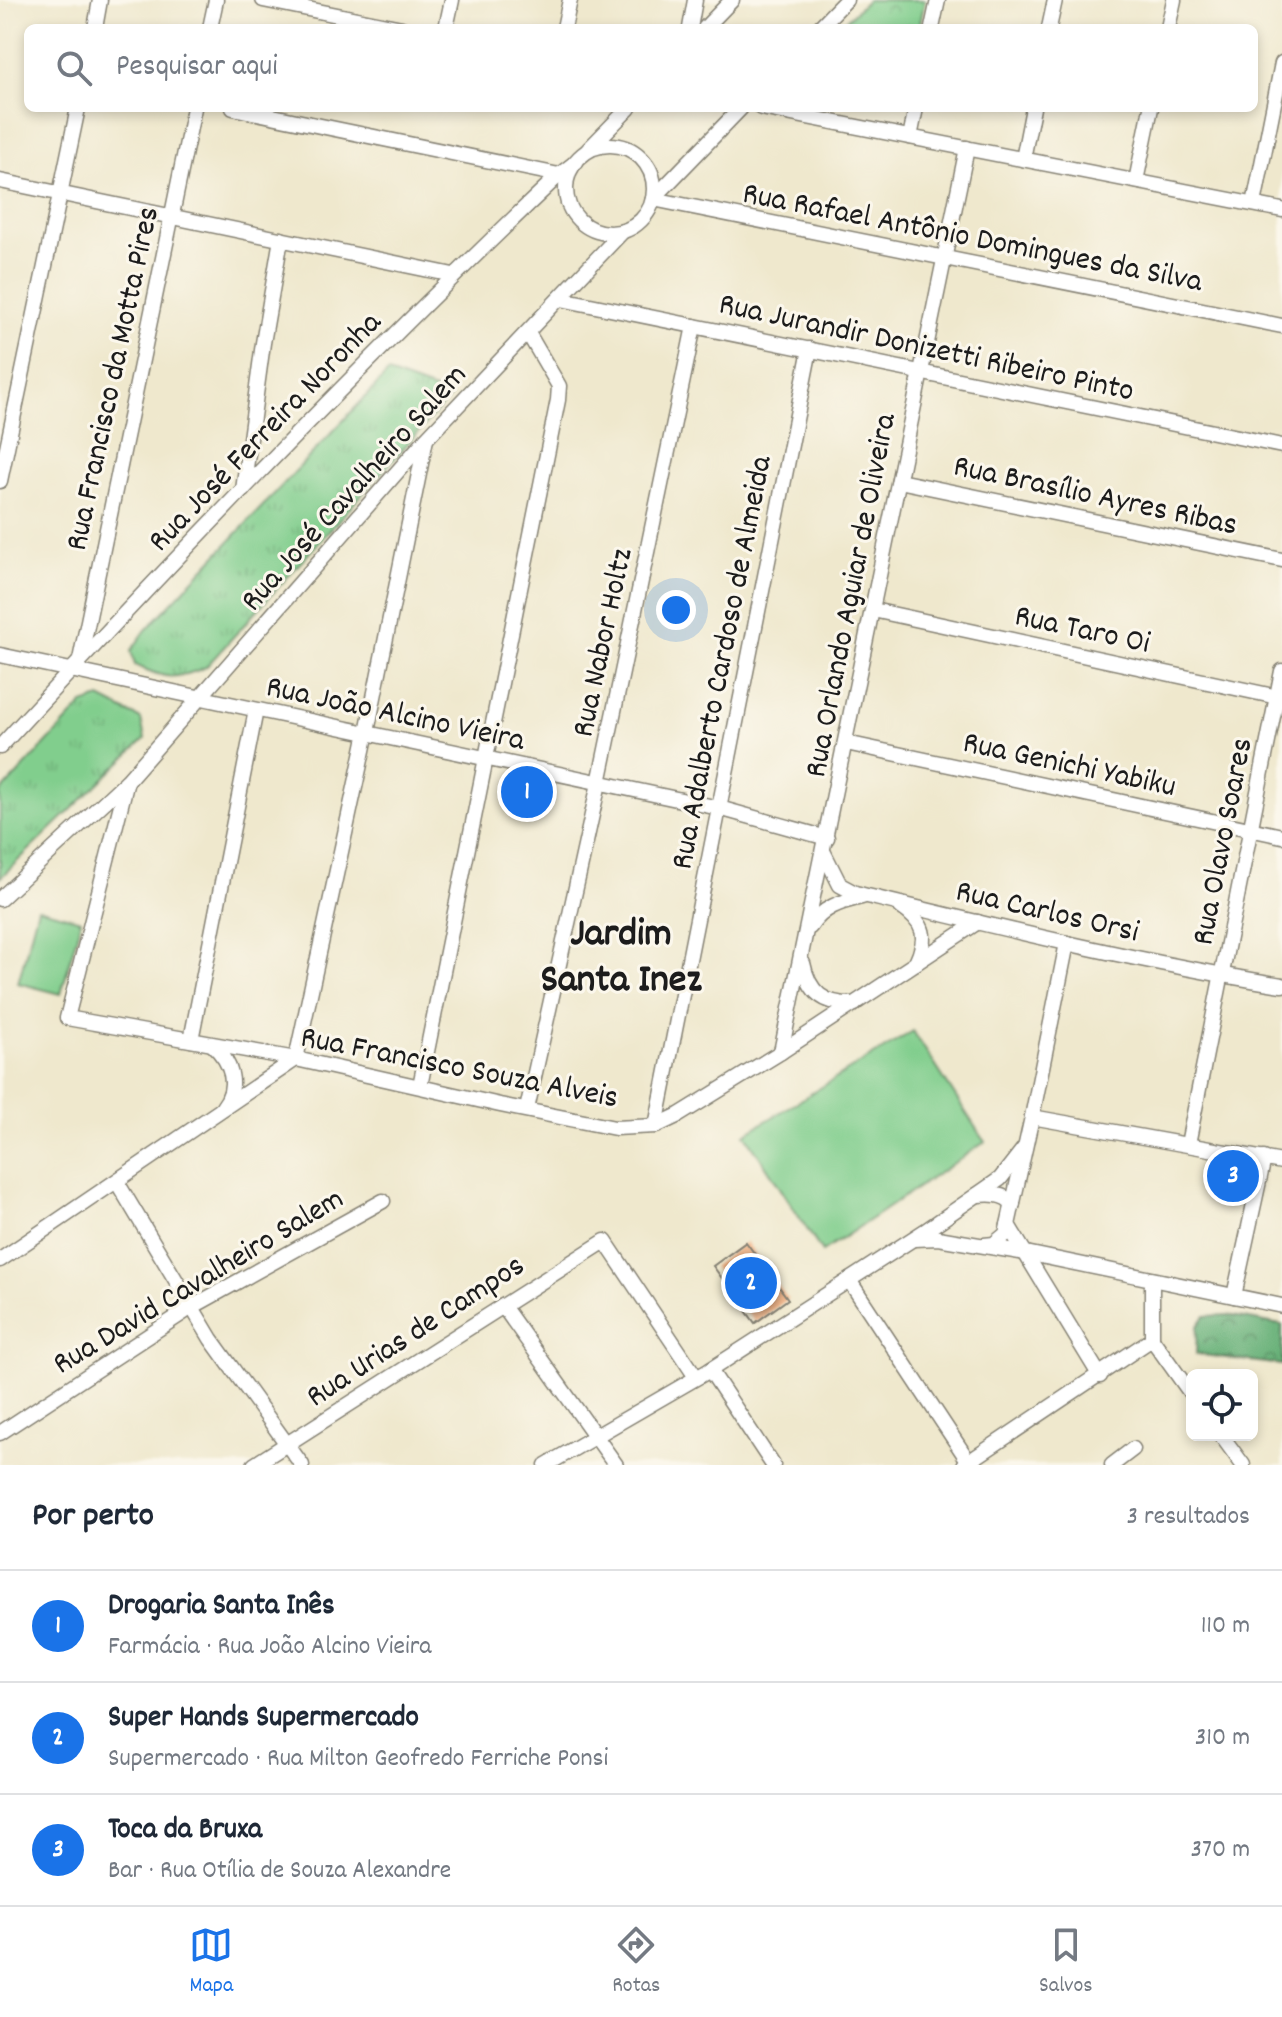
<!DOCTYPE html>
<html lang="pt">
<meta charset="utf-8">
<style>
:root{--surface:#fff;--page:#f6f6f7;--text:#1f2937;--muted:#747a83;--line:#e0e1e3;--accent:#1a73e8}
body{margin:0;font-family:Dekko,sans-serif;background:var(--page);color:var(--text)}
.controls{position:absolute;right:24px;bottom:24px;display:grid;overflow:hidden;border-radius:12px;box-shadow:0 4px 12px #0003}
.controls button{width:72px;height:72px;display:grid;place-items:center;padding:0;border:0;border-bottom:2px solid var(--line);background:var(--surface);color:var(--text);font:40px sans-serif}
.you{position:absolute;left:676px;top:610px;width:28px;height:28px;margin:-20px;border:6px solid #fff;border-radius:50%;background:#1a73e8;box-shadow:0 0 0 12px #1a73e833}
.badge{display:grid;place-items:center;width:52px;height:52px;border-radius:50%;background:var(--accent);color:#fff;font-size:26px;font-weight:700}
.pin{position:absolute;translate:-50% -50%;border:4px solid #fff;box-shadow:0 2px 8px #0006}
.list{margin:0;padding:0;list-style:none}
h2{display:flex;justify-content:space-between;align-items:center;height:104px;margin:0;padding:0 32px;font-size:34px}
h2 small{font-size:26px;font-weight:400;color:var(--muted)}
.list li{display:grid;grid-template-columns:52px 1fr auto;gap:24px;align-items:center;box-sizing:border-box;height:112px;padding:0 32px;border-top:2px solid var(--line)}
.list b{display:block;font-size:30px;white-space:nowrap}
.list p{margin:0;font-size:26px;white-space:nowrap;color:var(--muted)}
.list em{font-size:26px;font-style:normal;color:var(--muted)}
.icon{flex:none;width:44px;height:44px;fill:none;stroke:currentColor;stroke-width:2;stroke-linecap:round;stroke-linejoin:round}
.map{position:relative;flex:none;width:1282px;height:1465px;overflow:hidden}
.search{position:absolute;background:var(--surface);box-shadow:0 4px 12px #0003;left:24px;right:24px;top:24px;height:88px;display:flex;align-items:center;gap:20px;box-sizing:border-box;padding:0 28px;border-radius:12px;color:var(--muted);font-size:30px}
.sheet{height:440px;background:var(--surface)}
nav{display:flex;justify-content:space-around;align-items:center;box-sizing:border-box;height:112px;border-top:2px solid var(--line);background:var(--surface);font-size:22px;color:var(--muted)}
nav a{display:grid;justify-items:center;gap:4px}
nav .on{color:var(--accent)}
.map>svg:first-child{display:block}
</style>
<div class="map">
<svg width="1282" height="1465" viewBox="0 0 1282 1465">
<defs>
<pattern id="grass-tufts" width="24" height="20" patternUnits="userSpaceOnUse" patternTransform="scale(2)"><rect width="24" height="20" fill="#81ce8d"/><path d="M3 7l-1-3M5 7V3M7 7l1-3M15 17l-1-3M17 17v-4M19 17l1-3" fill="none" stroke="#6fb079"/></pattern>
<pattern id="forest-crowns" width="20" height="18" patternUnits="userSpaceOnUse" patternTransform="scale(2)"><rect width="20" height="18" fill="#68b178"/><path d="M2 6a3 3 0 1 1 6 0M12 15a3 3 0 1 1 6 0" fill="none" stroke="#558f62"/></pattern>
<pattern id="park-crowns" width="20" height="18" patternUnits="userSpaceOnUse" patternTransform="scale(2)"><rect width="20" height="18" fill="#81ce8d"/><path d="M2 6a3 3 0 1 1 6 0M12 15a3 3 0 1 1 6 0" fill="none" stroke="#6fb079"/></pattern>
</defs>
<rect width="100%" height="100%" fill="#fbf7ec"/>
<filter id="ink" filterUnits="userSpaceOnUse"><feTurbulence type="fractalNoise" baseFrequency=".0125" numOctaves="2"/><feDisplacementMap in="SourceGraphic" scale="16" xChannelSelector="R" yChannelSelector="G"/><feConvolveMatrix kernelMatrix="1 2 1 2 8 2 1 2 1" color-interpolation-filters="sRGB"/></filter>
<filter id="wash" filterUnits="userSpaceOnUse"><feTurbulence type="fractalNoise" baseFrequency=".006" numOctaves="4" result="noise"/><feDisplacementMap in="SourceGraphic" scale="32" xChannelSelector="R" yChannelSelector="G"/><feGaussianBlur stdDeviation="1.8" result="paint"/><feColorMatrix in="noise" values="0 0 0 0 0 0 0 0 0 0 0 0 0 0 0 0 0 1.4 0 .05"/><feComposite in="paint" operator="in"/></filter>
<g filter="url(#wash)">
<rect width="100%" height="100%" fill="#efe8cd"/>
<!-- grass -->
<g fill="url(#grass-tufts)" stroke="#4e7554" stroke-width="2">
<path d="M 388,373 L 451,396 L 206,667 C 174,681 166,679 135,665 L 131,651 L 146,630 Z"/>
<path d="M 100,698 L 141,719 L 145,739 L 0,878 L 0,793 L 83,704 Z"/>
</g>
<!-- forest -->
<path fill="url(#forest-crowns)" stroke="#42664a" stroke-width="2" d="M 1228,1315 L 1282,1325 L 1282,1365 L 1196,1354 L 1197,1327 L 1205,1316 Z"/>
<!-- park -->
<path fill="url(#park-crowns)" stroke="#4e7554" stroke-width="2" d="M 867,0 L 925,0 L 919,28 L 838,28 Z"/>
<!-- pitch -->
<g fill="#81ce8d" stroke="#4e7554" stroke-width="2">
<path d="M 38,908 L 81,920 L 61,994 L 18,983 Z"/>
<path d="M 913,1031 L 985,1142 L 822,1252 L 745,1134 Z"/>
</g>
<g id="blocks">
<!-- building -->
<path fill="#f0ac7a" d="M 746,1242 L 788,1299 L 755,1323 L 713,1266 Z"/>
</g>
</g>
<g filter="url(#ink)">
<use href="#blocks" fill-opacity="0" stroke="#868274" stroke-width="2"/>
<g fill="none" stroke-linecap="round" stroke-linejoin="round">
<defs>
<g id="minor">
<path d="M 263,0 L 402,28"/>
<path d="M 95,28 L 100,0"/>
<path d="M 210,28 L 216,0"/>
<path d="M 446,28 L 452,0"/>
<path d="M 564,28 L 570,0"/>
<path d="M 690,28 L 695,0"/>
<path d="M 705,28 L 732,0"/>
<path d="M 819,28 L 846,0"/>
<path d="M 932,28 L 938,0"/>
<path d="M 1049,28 L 1055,0"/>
<path d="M 1168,28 L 1174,0"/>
<path d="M 233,108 L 559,175"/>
<path d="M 761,108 L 1282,210"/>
<path d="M 910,137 L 916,108"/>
<circle cx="610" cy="189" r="44"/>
<path d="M 588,150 L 629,108"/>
<path d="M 1023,159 L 1033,108"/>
<path d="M 0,181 L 453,275"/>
<path d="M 1136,181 L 1151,108"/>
<path d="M 653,199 L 1282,326"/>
<path d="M 653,199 L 741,108"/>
<path d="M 1254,204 L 1282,63"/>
<path d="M 561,299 L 1282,446"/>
<path d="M 0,481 L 78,108"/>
<path d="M 899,481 L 1282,560"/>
<path d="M 243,490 L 263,343 L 281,239"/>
<path d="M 873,610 L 1282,698"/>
<path d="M 0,655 L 719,808 L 827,838"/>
<path d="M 80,660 L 194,108"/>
<path d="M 846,743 L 1282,836"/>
<path d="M 0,747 C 181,551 366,358 559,175 L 576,162"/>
<path d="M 127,781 L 67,1018 L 296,1059 L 500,1105 L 615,1128 L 656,1126 L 679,1115 L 781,1052 L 978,922"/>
<path d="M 824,853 L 840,885 L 855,893 C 996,927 1138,962 1282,985"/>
<path d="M 0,899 L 127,781 L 426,439 L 623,231"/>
<path d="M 901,907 C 926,924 928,937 916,963"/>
<path d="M 810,927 C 823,907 840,902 862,897"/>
<path d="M 803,963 C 809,993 824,1005 855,1004"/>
<path d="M 191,1040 L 256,710"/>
<path d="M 213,1045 C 231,1062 240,1086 223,1107"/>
<path d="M 781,1052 L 967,148"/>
<path d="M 420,1086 L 558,400 L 559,386 L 528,333"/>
<path d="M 527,1109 L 599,783 L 694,326"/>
<path d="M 1032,1117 L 1282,1162"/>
<path d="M 656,1126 L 810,349"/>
<path d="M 1188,1144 L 1282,671"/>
<path d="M 117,1182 L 211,1339 L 302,1465"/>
<path d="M 977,1195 C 990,1194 1004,1193 1013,1204"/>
<path d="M 1008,1225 L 1100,1376"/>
<path d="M 914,1239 L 938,1238 L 1026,1253 L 1282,1306"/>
<path d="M 984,1245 L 994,1244 L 1006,1234 L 1032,1117 L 1067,943"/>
<path d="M 0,1260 L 296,1059 L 367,732 L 426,439"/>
<path d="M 849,1280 L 969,1462"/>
<path d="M 1234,1296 L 1264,1158"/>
<path d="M 503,1306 L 616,1465"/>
<path d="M 1152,1339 L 1192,1395"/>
<path d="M 710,1370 L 773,1465"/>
<path d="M 0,1433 L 192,1307 L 383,1201"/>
<path d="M 1221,1435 L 1243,1465"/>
<path d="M 254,1465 L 605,1241 L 696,1377"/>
<path d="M 546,1465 L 710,1370 L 925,1231 L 1000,1179 L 1025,1147"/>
<path d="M 964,1465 L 1152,1339 L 1152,1280"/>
<path d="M 1112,1465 L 1133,1449"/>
</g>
</defs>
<!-- minor casing -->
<use href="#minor" stroke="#868274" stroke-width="17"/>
<!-- minor -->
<use href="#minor" stroke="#fff" stroke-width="14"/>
</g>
</g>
<g text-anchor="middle" stroke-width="6" stroke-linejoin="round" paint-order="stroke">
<!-- street labels -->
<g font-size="32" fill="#1c1c1c" stroke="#fbf7ec">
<text transform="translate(973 235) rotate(11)" y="11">Rua Rafael Antônio Domingues da Silva</text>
<text transform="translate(927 345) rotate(12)" y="11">Rua Jurandir Donizetti Ribeiro Pinto</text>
<text transform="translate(110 378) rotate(-78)" y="11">Rua Francisco da Motta Pires</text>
<text transform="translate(263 430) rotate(-46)" y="11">Rua José Ferreira Noronha</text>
<text transform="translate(352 486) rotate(-48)" y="11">Rua José Cavalheiro Salem</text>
<text transform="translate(1096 493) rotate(12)" y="11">Rua Brasílio Ayres Ribas</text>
<text transform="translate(848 595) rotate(-79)" y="11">Rua Orlando Aguiar de Oliveira</text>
<text transform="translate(1083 627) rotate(12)" y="11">Rua Taro Oi</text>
<text transform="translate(600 642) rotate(-78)" y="11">Rua Nabor Holtz</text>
<text transform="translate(719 662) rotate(-79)" y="11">Rua Adalberto Cardoso de Almeida</text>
<text transform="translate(396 711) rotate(12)" y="11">Rua João Alcino Vieira</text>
<text transform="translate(1070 762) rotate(12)" y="11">Rua Genichi Yabiku</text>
<text transform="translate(1220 841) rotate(-79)" y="11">Rua Olavo Soares</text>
<text transform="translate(1048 909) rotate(13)" y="11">Rua Carlos Orsi</text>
<text transform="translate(460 1065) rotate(11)" y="11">Rua Francisco Souza Alveis</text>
<text transform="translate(197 1279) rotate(-31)" y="11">Rua David Cavalheiro Salem</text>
<text transform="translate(414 1329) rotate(-33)" y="11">Rua Urias de Campos</text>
</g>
<!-- district labels -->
<g font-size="40" font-weight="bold" fill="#1c1c1c" stroke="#fbf7ec">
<text x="621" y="944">Jardim<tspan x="621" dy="46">Santa Inez</tspan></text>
</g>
</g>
</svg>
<div class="controls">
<button><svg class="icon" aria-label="locate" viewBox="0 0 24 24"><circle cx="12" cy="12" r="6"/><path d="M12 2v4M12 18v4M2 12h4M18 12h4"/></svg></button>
</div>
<div class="you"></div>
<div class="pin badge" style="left:527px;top:792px">1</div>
<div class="pin badge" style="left:751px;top:1283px">2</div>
<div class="pin badge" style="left:1233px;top:1176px">3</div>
<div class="search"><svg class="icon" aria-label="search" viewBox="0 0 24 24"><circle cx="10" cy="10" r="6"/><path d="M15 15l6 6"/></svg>Pesquisar aqui</div>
</div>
<section class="sheet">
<h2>Por perto<small>3 resultados</small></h2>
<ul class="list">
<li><span class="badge">1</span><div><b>Drogaria Santa Inês</b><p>Farmácia · Rua João Alcino Vieira</p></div><em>110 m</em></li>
<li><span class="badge">2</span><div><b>Super Hands Supermercado</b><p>Supermercado · Rua Milton Geofredo Ferriche Ponsi</p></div><em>310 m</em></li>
<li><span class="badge">3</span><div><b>Toca da Bruxa</b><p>Bar · Rua Otília de Souza Alexandre</p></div><em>370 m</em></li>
</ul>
</section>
<nav>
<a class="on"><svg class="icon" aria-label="map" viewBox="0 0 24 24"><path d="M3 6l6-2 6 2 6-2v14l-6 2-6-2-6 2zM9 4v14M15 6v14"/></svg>Mapa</a>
<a><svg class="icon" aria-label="directions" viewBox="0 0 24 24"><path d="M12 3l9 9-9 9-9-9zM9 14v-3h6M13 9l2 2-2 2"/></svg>Rotas</a>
<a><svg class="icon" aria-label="saved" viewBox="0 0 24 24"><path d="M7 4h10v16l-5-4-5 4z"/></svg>Salvos</a>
</nav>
